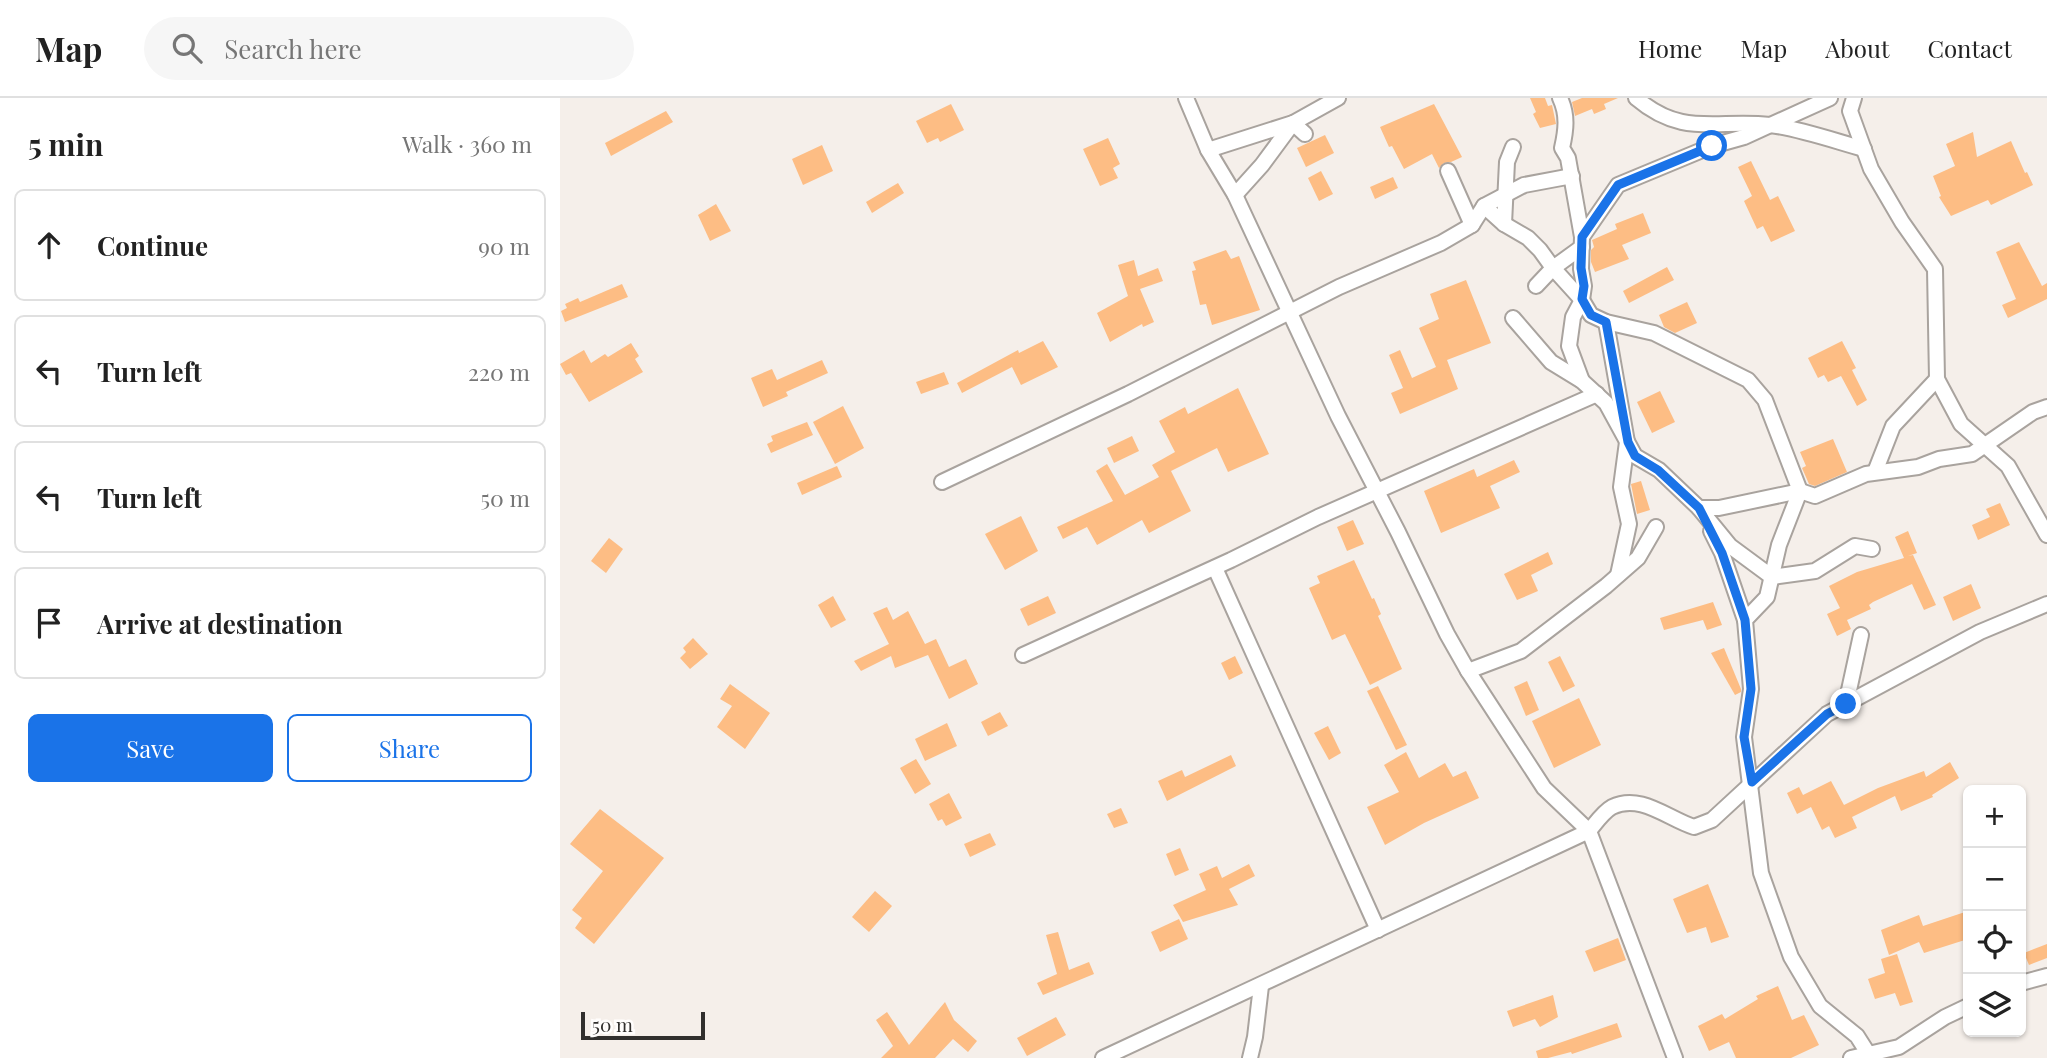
<!DOCTYPE html>
<meta charset="utf-8">
<style>
:root{--surface:#fff;--page:#f6f6f6;--text:#222;--muted:#767676;--line:#e0e0e0;--accent:#1a73e8}
body{margin:0;font-family:"Playfair Display",serif;background:var(--page);color:var(--text)}
.controls{position:absolute;right:21px;bottom:21px;display:grid;overflow:hidden;border-radius:10px;box-shadow:0 2px 5px #0004}
.controls button{width:63px;height:63px;display:grid;place-items:center;padding:0;border:0;border-bottom:2px solid var(--line);background:var(--surface);color:var(--text);font:35px sans-serif}
.scale{position:absolute;left:21px;bottom:18px;width:124px;box-sizing:border-box;padding-left:7px;border:4px solid #312f2d;border-top:0;font-size:19px;line-height:24px;white-space:nowrap;color:#312f2d;-webkit-text-stroke:5px #fffdfc;paint-order:stroke}
.stop{position:absolute;width:21px;height:21px;margin:-16px;border:5px solid #1a73e8;border-radius:50%;background:#fff}
.stop.end{background:#1a73e8;border-color:#fff;box-shadow:0 2px 7px #0008}
.list{margin:0;padding:0;list-style:none}
h2{display:flex;justify-content:space-between;align-items:center;height:91px;margin:0;padding:0 28px;font-size:30px}
h2 small{font-size:23px;font-weight:400;color:var(--muted)}
.list li{display:grid;grid-template-columns:46px 1fr auto;gap:21px;align-items:center;box-sizing:border-box;height:112px;margin:0 14px 14px;padding:0 14px;border:2px solid var(--line);border-radius:10px}
.list b{display:block;font-size:26px;white-space:nowrap}
.list em{font-size:23px;font-style:normal;color:var(--muted)}
.actions{display:flex;gap:14px;padding:21px 28px}
.actions a{flex:1;padding:16px 0;border:2px solid var(--accent);border-radius:10px;text-align:center;font-size:24px;color:var(--accent)}
.actions .main{background:var(--accent);color:#fff}
.icon{flex:none;width:38px;height:38px;fill:none;stroke:currentColor;stroke-width:2;stroke-linecap:round;stroke-linejoin:round}
.map{position:relative;flex:none;width:1487px;height:960px;overflow:hidden}
header{display:flex;align-items:center;gap:42px;box-sizing:border-box;height:98px;padding:0 35px;background:var(--surface);border-bottom:2px solid var(--line)}
header strong{font-size:33px}
nav{display:flex;gap:38px;margin-inline-start:auto;font-size:24px}
.search{width:490px;height:63px;background:var(--page);display:flex;align-items:center;gap:18px;box-sizing:border-box;padding:0 24px;border-radius:38px;color:var(--muted);font-size:26px}
main{display:flex}
aside{flex:1;background:var(--surface)}
.map>svg:first-child{display:block}
</style>
<header>
<strong>Map</strong>
<div class="search"><svg class="icon" aria-label="search" viewBox="0 0 24 24"><circle cx="10" cy="10" r="6"/><path d="M15 15l6 6"/></svg>Search here</div>
<nav><a>Home</a><a>Map</a><a>About</a><a>Contact</a></nav>
</header>
<main>
<aside>
<h2>5 min<small>Walk · 360 m</small></h2>
<ul class="list">
<li><svg class="icon" aria-label="ahead" viewBox="0 0 24 24"><path d="M12 20V5M6 11l6-6 6 6"/></svg><div><b>Continue</b></div><em>90 m</em></li>
<li><svg class="icon" aria-label="left" viewBox="0 0 24 24"><path d="M17 20v-9H6M10 6l-5 5 5 5"/></svg><div><b>Turn left</b></div><em>220 m</em></li>
<li><svg class="icon" aria-label="left" viewBox="0 0 24 24"><path d="M17 20v-9H6M10 6l-5 5 5 5"/></svg><div><b>Turn left</b></div><em>50 m</em></li>
<li><svg class="icon" aria-label="arrive" viewBox="0 0 24 24"><path d="M6 21V4h12l-3 4 3 4H6"/></svg><div><b>Arrive at destination</b></div></li>
</ul>
<div class="actions"><a class="main">Save</a><a>Share</a></div>
</aside>
<div class="map">
<svg width="1487" height="960" viewBox="0 0 1487 960">
<rect width="100%" height="100%" fill="#f5efea"/>
<!-- building -->
<g fill="#fdbd84">
<path d="M 970,0 L 985,0 L 988,8 L 992,7 L 996,26 L 980,30 L 973,16 L 976,14 Z"/>
<path d="M 1022,0 L 1058,0 L 1044,6 L 1046,11 L 1034,16 L 1032,11 L 1015,18 L 1012,4 Z"/>
<path d="M 391,6 L 404,32 L 380,44 L 378,40 L 367,45 L 356,23 Z"/>
<path d="M 874,6 L 902,59 L 891,64 L 884,65 L 879,70 L 872,56 L 844,71 L 832,48 L 829,49 L 820,29 Z"/>
<path d="M 106,13 L 113,24 L 51,58 L 45,45 Z"/>
<path d="M 1413,34 L 1417,59 L 1451,43 L 1465,75 L 1467,74 L 1473,87 L 1431,107 L 1428,102 L 1391,118 L 1379,99 L 1381,98 L 1373,78 L 1395,68 L 1386,46 Z"/>
<path d="M 765,37 L 774,55 L 746,69 L 737,50 Z"/>
<path d="M 548,40 L 560,66 L 553,70 L 558,80 L 540,88 L 523,51 Z"/>
<path d="M 262,47 L 273,73 L 243,87 L 232,61 Z"/>
<path d="M 1191,63 L 1210,102 L 1218,98 L 1235,133 L 1211,144 L 1203,128 L 1197,131 L 1184,103 L 1192,98 L 1178,69 Z"/>
<path d="M 761,73 L 773,96 L 759,103 L 748,80 Z"/>
<path d="M 833,79 L 838,90 L 815,101 L 810,89 Z"/>
<path d="M 338,85 L 344,95 L 312,115 L 306,104 Z"/>
<path d="M 156,106 L 171,133 L 150,143 L 138,117 Z"/>
<path d="M 1083,115 L 1091,135 L 1062,147 L 1069,161 L 1035,174 L 1031,164 L 1031,152 L 1034,149 L 1032,142 L 1057,131 L 1055,126 Z"/>
<path d="M 1459,144 L 1482,188 L 1487,185 L 1487,201 L 1448,220 L 1442,207 L 1456,201 L 1436,154 Z"/>
<path d="M 666,152 L 671,161 L 679,158 L 700,212 L 652,227 L 646,206 L 640,207 L 632,173 L 636,172 L 633,164 Z"/>
<path d="M 574,162 L 578,178 L 598,170 L 603,183 L 580,191 L 594,224 L 583,229 L 582,226 L 550,244 L 537,215 L 568,198 L 558,167 Z"/>
<path d="M 1107,169 L 1114,182 L 1069,205 L 1063,193 Z"/>
<path d="M 906,182 L 931,245 L 887,262 L 898,291 L 840,316 L 831,295 L 843,290 L 829,257 L 840,252 L 852,280 L 876,269 L 859,230 L 879,221 L 870,196 Z"/>
<path d="M 62,186 L 68,199 L 5,224 L 1,213 L 7,210 L 5,206 L 18,200 L 20,204 Z"/>
<path d="M 1127,204 L 1137,225 L 1115,235 L 1104,229 L 1099,217 Z"/>
<path d="M 483,243 L 498,269 L 461,287 L 452,269 L 402,295 L 397,285 L 458,252 L 459,255 Z"/>
<path d="M 1282,243 L 1296,270 L 1292,272 L 1307,302 L 1297,308 L 1281,278 L 1268,284 L 1264,277 L 1258,280 L 1248,260 Z"/>
<path d="M 71,245 L 79,258 L 75,261 L 83,274 L 29,304 L 11,275 L 6,277 L 0,266 L 24,252 L 31,265 L 45,256 L 48,259 Z"/>
<path d="M 262,262 L 268,275 L 226,294 L 228,298 L 203,309 L 191,280 L 212,271 L 217,282 Z"/>
<path d="M 384,274 L 389,286 L 361,296 L 356,284 Z"/>
<path d="M 678,290 L 709,356 L 668,374 L 657,350 L 611,373 L 631,413 L 589,435 L 582,422 L 537,447 L 527,429 L 503,441 L 497,429 L 553,403 L 536,373 L 547,366 L 565,397 L 599,379 L 592,367 L 615,354 L 599,323 L 625,309 L 628,316 Z"/>
<path d="M 1100,293 L 1115,324 L 1092,335 L 1077,304 Z"/>
<path d="M 283,308 L 304,350 L 275,366 L 253,324 Z"/>
<path d="M 247,324 L 253,337 L 211,355 L 207,346 L 213,343 L 211,338 Z"/>
<path d="M 572,338 L 579,353 L 554,365 L 547,350 Z"/>
<path d="M 1273,341 L 1287,374 L 1255,388 L 1249,386 L 1242,370 L 1246,368 L 1240,354 Z"/>
<path d="M 954,362 L 960,374 L 930,388 L 940,410 L 881,435 L 864,393 L 914,371 L 917,379 Z"/>
<path d="M 277,368 L 282,379 L 242,397 L 237,385 Z"/>
<path d="M 1081,383 L 1090,412 L 1077,416 L 1071,386 Z"/>
<path d="M 1440,405 L 1450,427 L 1418,442 L 1412,427 L 1430,419 L 1426,411 Z"/>
<path d="M 461,418 L 478,453 L 445,472 L 425,436 Z"/>
<path d="M 793,422 L 804,446 L 787,453 L 777,429 Z"/>
<path d="M 1348,433 L 1357,455 L 1348,458 L 1353,457 L 1376,507 L 1364,512 L 1352,486 L 1313,504 L 1309,507 L 1311,511 L 1287,522 L 1291,531 L 1277,538 L 1267,516 L 1280,510 L 1269,488 L 1297,474 L 1344,460 L 1335,439 Z"/>
<path d="M 49,440 L 63,451 L 46,475 L 31,463 Z"/>
<path d="M 988,454 L 993,466 L 971,477 L 978,493 L 957,502 L 944,476 Z"/>
<path d="M 794,462 L 812,501 L 814,500 L 821,516 L 818,518 L 842,571 L 810,587 L 785,536 L 772,542 L 749,490 L 760,485 L 757,478 Z"/>
<path d="M 1411,486 L 1421,510 L 1393,523 L 1383,499 Z"/>
<path d="M 273,498 L 286,522 L 271,530 L 258,507 Z"/>
<path d="M 488,498 L 496,515 L 468,528 L 460,511 Z"/>
<path d="M 1153,504 L 1162,527 L 1147,532 L 1143,522 L 1104,532 L 1100,520 Z"/>
<path d="M 327,509 L 333,522 L 348,513 L 365,546 L 376,541 L 389,569 L 406,561 L 418,586 L 389,601 L 368,557 L 335,570 L 331,558 L 301,573 L 294,563 L 329,546 L 313,515 Z"/>
<path d="M 133,540 L 148,556 L 130,571 L 120,560 L 126,554 L 123,550 Z"/>
<path d="M 1164,550 L 1181,591 L 1181,594 L 1175,597 L 1151,555 Z"/>
<path d="M 675,558 L 683,575 L 669,582 L 661,565 Z"/>
<path d="M 1000,558 L 1015,588 L 1003,594 L 988,564 Z"/>
<path d="M 967,583 L 979,612 L 966,618 L 954,589 Z"/>
<path d="M 170,586 L 210,615 L 185,651 L 157,629 L 172,608 L 160,601 Z"/>
<path d="M 818,588 L 847,647 L 836,652 L 807,593 Z"/>
<path d="M 1019,600 L 1041,647 L 994,670 L 972,623 Z"/>
<path d="M 440,614 L 448,628 L 428,638 L 421,624 Z"/>
<path d="M 387,625 L 397,648 L 365,663 L 355,641 Z"/>
<path d="M 768,628 L 781,655 L 769,662 L 754,635 Z"/>
<path d="M 846,654 L 859,680 L 885,665 L 893,679 L 906,673 L 919,700 L 864,725 L 825,747 L 807,709 L 839,694 L 824,667 Z"/>
<path d="M 671,657 L 676,668 L 607,703 L 598,683 L 622,672 L 625,679 Z"/>
<path d="M 356,661 L 371,686 L 355,696 L 340,670 Z"/>
<path d="M 1390,664 L 1399,680 L 1372,697 L 1373,699 L 1341,713 L 1335,698 L 1292,719 L 1297,730 L 1275,740 L 1269,728 L 1262,732 L 1251,709 L 1237,716 L 1227,695 L 1239,689 L 1243,697 L 1271,683 L 1284,707 L 1318,690 L 1364,673 L 1366,679 Z"/>
<path d="M 389,695 L 402,720 L 386,728 L 382,721 L 378,723 L 369,706 Z"/>
<path d="M 561,710 L 568,725 L 554,730 L 547,716 Z"/>
<path d="M 40,711 L 104,760 L 34,846 L 15,830 L 22,820 L 12,812 L 43,773 L 10,746 Z"/>
<path d="M 430,735 L 436,747 L 410,759 L 404,746 Z"/>
<path d="M 620,750 L 629,772 L 615,778 L 606,756 Z"/>
<path d="M 689,766 L 695,778 L 669,791 L 678,807 L 623,824 L 613,807 L 646,792 L 639,776 L 657,768 L 662,780 Z"/>
<path d="M 1148,786 L 1169,839 L 1151,845 L 1146,829 L 1127,835 L 1113,801 Z"/>
<path d="M 315,793 L 332,808 L 309,834 L 292,819 Z"/>
<path d="M 1408,813 L 1408,841 L 1364,855 L 1359,844 L 1329,857 L 1321,832 L 1359,817 L 1363,828 Z"/>
<path d="M 619,821 L 628,841 L 600,854 L 591,834 Z"/>
<path d="M 498,834 L 509,872 L 529,864 L 534,876 L 483,897 L 477,885 L 497,876 L 486,837 Z"/>
<path d="M 1058,840 L 1066,862 L 1034,874 L 1025,853 Z"/>
<path d="M 1487,846 L 1487,860 L 1469,867 L 1464,855 Z"/>
<path d="M 1337,856 L 1353,904 L 1340,908 L 1335,895 L 1315,901 L 1308,881 L 1325,875 L 1321,861 Z"/>
<path d="M 1218,888 L 1232,922 L 1244,917 L 1259,947 L 1231,960 L 1176,960 L 1169,944 L 1149,953 L 1138,928 L 1162,916 L 1165,921 L 1198,901 L 1196,898 Z"/>
<path d="M 993,897 L 998,919 L 980,929 L 975,921 L 953,929 L 947,913 Z"/>
<path d="M 385,904 L 394,922 L 417,943 L 408,954 L 393,941 L 375,960 L 321,960 L 333,948 L 316,922 L 327,914 L 349,947 Z"/>
<path d="M 496,919 L 506,937 L 467,958 L 457,940 Z"/>
<path d="M 1057,925 L 1062,939 L 1012,956 L 1011,954 L 988,960 L 978,960 L 976,953 Z"/>
</g>
<g fill="none" stroke-linecap="round" stroke-linejoin="round">
<defs>
<g id="minor">
<path d="M 626,0 L 648,52 L 675,97 L 778,318 L 838,434 L 887,536 L 908,573 L 984,690 L 1029,733 L 1115,960"/>
<path d="M 1000,0 C 1008,17 1006,32 1002,50 L 1008,60 L 1022,139 L 1021,171 L 1024,188 L 1022,202 L 1013,219 L 1009,248 L 1022,283"/>
<path d="M 1076,0 C 1123,40 1156,21 1210,27 C 1238,30 1275,43 1304,51"/>
<path d="M 1294,0 L 1290,13 L 1311,71 L 1342,124 L 1375,171 L 1377,281 L 1401,326 L 1448,368 L 1487,437"/>
<path d="M 648,52 L 733,25 L 745,36"/>
<path d="M 888,73 L 912,127"/>
<path d="M 675,97 L 702,67 L 733,25 L 778,0"/>
<path d="M 924,108 L 944,126 L 968,140 L 980,152 L 993,170 L 1022,202 L 1031,217 L 1046,224 L 1094,235 L 1188,282 L 1205,302 L 1240,393 L 1219,447 L 1207,499 L 1185,522 L 1191,591 L 1184,639 L 1201,775 L 1231,859 L 1260,908 L 1297,938 L 1311,960"/>
<path d="M 944,126 L 947,64 L 953,49"/>
<path d="M 1022,139 L 1058,87 L 1152,48 L 1184,39 L 1270,0"/>
<path d="M 976,188 L 993,170 L 1022,149"/>
<path d="M 953,220 L 991,264 L 1022,283 L 1046,305 L 1075,358 L 1099,372 L 1139,410 L 1159,410 L 1240,393 L 1255,398 L 1306,376 L 1358,369 L 1379,361 L 1412,356 L 1473,314 L 1487,309"/>
<path d="M 1046,224 L 1067,344 L 1061,389 L 1069,426 L 1058,477"/>
<path d="M 1315,374 L 1333,328 L 1377,281"/>
<path d="M 382,384 L 568,296 L 779,189 L 881,145 L 912,127 L 924,108 L 964,87 L 1012,78"/>
<path d="M 1139,410 L 1170,448 L 1212,479 L 1255,473 L 1295,448 L 1312,451"/>
<path d="M 1151,433 L 1162,455 L 1185,522"/>
<path d="M 655,470 L 818,832"/>
<path d="M 463,557 L 671,462 L 758,419 L 1037,296"/>
<path d="M 908,573 L 961,553 L 1046,488 L 1078,460 L 1096,429"/>
<path d="M 1286,606 L 1301,537"/>
<path d="M 1461,885 L 1487,878"/>
<path d="M 543,960 L 1029,733 C 1035,726 1043,714 1052,709 C 1081,695 1108,721 1134,729 L 1152,722 L 1267,616 L 1420,534 L 1487,506"/>
<path d="M 690,960 L 695,939 L 701,888"/>
<path d="M 1291,960 L 1339,949 L 1385,919 L 1408,908"/>
</g>
</defs>
<!-- minor casing -->
<use href="#minor" stroke="#a9a39e" stroke-width="18"/>
<!-- minor -->
<use href="#minor" stroke="#fff" stroke-width="14"/>
</g>
<g fill="none" stroke-linecap="round" stroke-linejoin="round">
<!-- route -->
<path stroke="#1a73e8" stroke-width="9" d="M 1152,48 L 1058,87 L 1022,139 L 1021,170 L 1024,188 L 1022,201 L 1031,217 L 1046,224 L 1068,344 L 1075,358 L 1098,372 L 1139,410 L 1162,455 L 1185,522 L 1191,591 L 1184,639 L 1192,684 L 1267,616 L 1286,606"/>
</g>
</svg>
<div class="controls">
<button>+</button>
<button>−</button>
<button><svg class="icon" aria-label="locate" viewBox="0 0 24 24"><circle cx="12" cy="12" r="6"/><path d="M12 2v4M12 18v4M2 12h4M18 12h4"/></svg></button>
<button><svg class="icon" aria-label="layers" viewBox="0 0 24 24"><path d="M12 4l9 5-9 5-9-5zM3 14l9 5 9-5"/></svg></button>
</div>
<div class="scale">50 m</div>
<div class="stop" style="left:1152px;top:48px"></div>
<div class="stop end" style="left:1286px;top:606px"></div>
</div>
</main>
